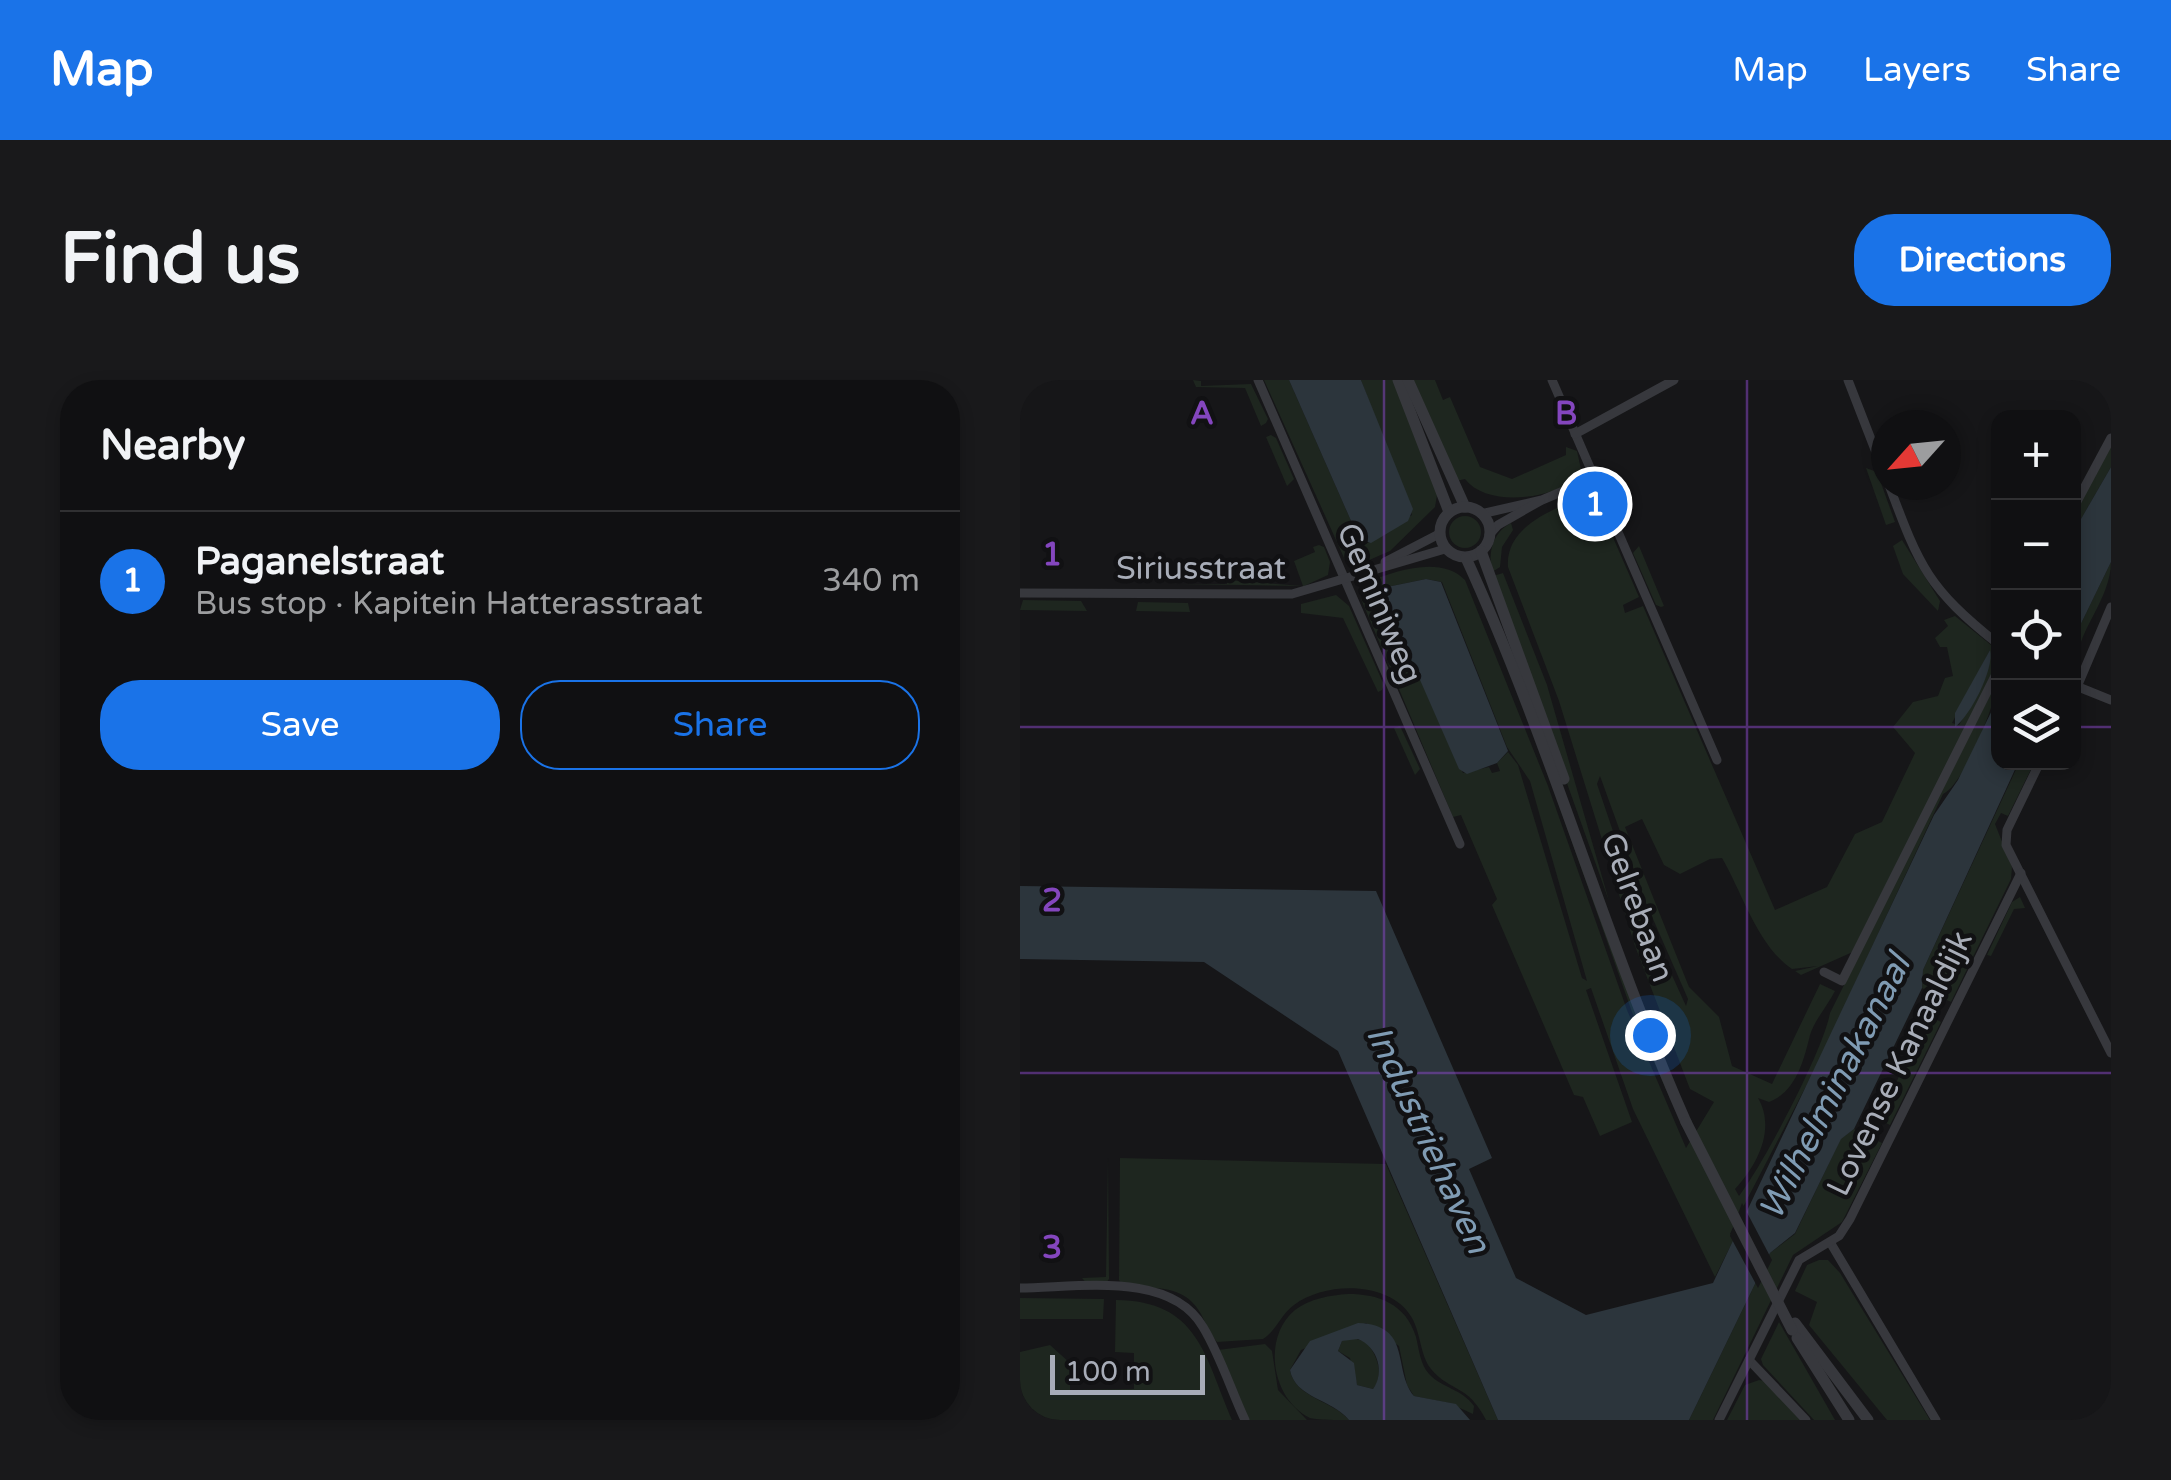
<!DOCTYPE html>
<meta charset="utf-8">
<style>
:root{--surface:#101012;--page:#19191b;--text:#f1f3f6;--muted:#9c9d9f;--line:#303032;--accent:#1a73e8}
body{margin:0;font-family:"Varela Round",sans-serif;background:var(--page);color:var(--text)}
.controls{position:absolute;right:30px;top:30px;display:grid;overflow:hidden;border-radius:20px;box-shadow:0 5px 15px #0003}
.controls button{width:90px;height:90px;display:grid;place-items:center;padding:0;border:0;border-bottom:2px solid var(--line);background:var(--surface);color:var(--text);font:50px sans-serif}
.compass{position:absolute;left:851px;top:30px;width:90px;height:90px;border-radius:50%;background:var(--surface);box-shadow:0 5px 15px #0003;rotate:243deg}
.scale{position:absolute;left:30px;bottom:25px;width:155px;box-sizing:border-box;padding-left:10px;border:5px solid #a8adb8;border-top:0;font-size:28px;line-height:35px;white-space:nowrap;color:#a8adb8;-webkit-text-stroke:8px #111113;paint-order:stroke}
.you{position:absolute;left:630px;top:655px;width:35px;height:35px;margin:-25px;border:8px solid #fff;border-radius:50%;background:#1a73e8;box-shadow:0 0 0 15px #1a73e833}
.badge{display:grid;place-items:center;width:65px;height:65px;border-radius:50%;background:var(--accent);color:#fff;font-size:32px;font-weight:700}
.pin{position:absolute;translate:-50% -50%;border:5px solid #fff;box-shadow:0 2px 10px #0006}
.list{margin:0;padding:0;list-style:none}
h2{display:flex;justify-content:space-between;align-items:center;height:130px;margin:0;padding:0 40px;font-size:42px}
h2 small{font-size:32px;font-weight:400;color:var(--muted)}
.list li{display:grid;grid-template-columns:65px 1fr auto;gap:30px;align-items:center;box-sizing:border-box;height:140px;padding:0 40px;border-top:2px solid var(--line)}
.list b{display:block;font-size:38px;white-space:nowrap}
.list p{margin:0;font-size:32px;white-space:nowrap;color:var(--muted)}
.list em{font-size:32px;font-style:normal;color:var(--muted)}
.actions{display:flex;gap:20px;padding:30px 40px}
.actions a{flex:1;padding:22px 0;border:2px solid var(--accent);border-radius:40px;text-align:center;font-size:35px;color:var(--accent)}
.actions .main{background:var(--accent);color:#fff}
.icon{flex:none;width:55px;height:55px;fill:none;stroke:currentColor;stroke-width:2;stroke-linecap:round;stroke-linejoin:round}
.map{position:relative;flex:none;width:1091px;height:1040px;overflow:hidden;border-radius:40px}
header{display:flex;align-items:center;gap:60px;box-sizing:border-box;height:140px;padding:0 50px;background:var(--accent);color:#fff}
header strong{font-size:48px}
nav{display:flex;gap:55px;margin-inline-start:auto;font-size:35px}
.intro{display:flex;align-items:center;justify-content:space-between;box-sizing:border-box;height:240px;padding:0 60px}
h1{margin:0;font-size:70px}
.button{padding:25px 45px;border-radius:40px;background:var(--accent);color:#fff;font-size:35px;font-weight:700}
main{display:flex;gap:60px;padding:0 60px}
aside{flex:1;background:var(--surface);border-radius:40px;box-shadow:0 5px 15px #0003}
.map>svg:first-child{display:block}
</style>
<header>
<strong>Map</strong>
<nav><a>Map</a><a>Layers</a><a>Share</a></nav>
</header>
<div class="intro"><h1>Find us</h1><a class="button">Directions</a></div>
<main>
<aside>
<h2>Nearby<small></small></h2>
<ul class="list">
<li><span class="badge">1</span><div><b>Paganelstraat</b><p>Bus stop · Kapitein Hatterasstraat</p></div><em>340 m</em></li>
</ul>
<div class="actions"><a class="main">Save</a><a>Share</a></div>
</aside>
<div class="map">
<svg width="1091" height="1040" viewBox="0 0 1091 1040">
<rect width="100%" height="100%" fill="#161618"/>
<!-- green -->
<g fill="#1e261f" fill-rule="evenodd">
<path d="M 173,0 L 181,1 L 181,6 L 231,4 L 248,39 L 246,43 L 241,46 L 225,8 L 176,7 Z"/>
<path d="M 244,0 L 269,0 L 339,159 L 346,164 L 392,135 L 341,0 L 374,0 L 418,109 L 415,127 L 370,171 L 340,184 L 325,180 Z"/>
<path d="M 391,0 L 415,0 L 423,20 L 430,17 L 460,87 L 492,99 L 546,75 L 546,67 L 557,71 L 562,94 C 537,119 468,129 445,99 L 436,101 Z"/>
<path d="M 251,55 L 256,58 L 274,99 L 267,106 L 246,57 Z"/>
<path d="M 1091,64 L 1091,87 L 1054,151 L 1054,135 Z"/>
<path d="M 846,88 L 857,92 L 875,142 L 866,145 Z"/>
<path d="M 561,118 L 570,118 L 581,130 L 619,217 L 603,225 L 605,233 L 623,226 L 755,530 L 807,507 L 835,454 L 862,442 L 895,373 L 873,347 L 893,322 L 918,316 L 925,298 L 933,296 L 927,267 L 920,267 L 915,258 L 928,246 L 924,240 L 935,236 L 971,265 L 978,276 L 973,295 L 835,571 L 781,595 L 775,591 L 798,586 L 772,589 C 737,565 723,514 702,478 L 690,479 L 660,494 L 644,485 L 622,439 L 605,447 L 669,607 L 699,637 L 712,686 L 752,704 L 800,604 L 815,611 C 808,625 794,641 790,655 C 784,680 776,712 749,722 L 738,718 C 755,747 740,782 715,809 L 719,816 C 744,783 803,671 810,633 L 978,297 C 978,321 942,407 923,414 L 798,683 L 720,833 L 710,854 L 715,857 L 695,897 L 613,729 L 571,608 L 566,610 L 612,742 L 580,756 L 563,717 L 554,715 L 472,525 L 477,519 L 441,435 L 433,437 L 341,219 L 348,202 C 375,191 421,175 445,200 L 528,406 L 607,630 L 666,768 L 694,722 L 670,709 L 615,566 L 539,321 L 488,187 C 485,148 530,130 561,118 ZM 406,199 L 422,202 L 487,367 L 510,401 L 567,601 L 562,598 L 498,385 L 488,372 L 477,383 L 480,391 L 472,393 L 469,387 L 443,393 L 362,214 L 367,207 ZM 970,270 L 968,288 L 943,338 L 939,345 L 932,343 ZM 580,396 L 626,523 L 668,619 L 666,626 L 613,510 L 577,404 Z"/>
<circle cx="445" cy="152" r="16"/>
<path d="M 491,143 L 493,150 L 482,167 L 480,187 L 472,192 C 468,173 472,153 491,143 Z"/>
<path d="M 882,160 L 920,221 L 918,231 L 883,194 L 873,166 Z"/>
<path d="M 299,165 L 304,167 L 310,182 L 308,195 L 284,206 L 156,204 L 207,204 L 207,200 L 283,206 L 274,181 L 295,172 L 293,167 Z"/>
<path d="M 619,166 L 644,226 L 641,227 L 636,225 L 613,173 Z"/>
<path d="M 1091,182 C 1091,218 1058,250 1057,281 L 1054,258 Z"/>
<path d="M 483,193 L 527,305 L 589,521 L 473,196 Z"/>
<path d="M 316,215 L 329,226 L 364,305 L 362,310 L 358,312 L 323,238 L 281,233 L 281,224 Z"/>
<path d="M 3,220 L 61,221 L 67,231 L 0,230 Z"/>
<path d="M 118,222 L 168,223 L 170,232 L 116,231 Z"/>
<path d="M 504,326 L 652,723 L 612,632 Z"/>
<path d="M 380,346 L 400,389 L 395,395 L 374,348 Z"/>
<path d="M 999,383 L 1014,383 L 988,436 L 981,433 L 975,444 L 992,487 L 991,499 L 931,622 L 902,608 L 903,590 Z"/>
<path d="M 1000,517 L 1005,528 L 994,529 L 971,576 L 967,575 L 992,522 Z"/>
<path d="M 909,636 L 921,642 L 870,745 L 858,739 Z"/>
<path d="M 834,749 L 862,763 L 822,842 L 773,875 L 693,1040 L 669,1040 L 750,873 L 775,854 L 821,758 Z"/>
<path d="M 88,778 L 89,899 L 84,906 L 69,906 L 62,898 L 86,897 Z"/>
<path d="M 100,778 L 366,784 L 478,1040 L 466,1040 C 448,1004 430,1012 411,989 C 400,975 401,954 392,938 C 371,901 306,901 274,925 C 261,934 257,950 243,959 L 197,962 C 191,955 186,944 181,934 C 164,904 135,908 105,908 L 99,900 Z"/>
<path d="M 799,880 L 808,880 L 820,893 L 910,1040 L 867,1040 L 789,945 L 797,922 L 775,911 L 787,885 Z"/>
<path d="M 328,914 C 359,914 386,924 396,957 C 399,969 400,984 409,994 C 422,1008 442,1009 454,1026 L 453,1034 L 429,1023 L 394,1016 L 387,1005 L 379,966 L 346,943 L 281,970 L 270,990 C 275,1018 312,1020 329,1040 C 317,1040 300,1040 290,1038 C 251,1019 242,957 275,930 C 289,919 311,915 328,914 Z"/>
<path d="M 0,918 L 84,919 L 83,939 L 0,939 Z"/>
<path d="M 96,920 C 178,921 184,974 212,1040 L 0,1040 L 0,972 L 30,965 L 50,983 L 50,1010 L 114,1009 L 114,973 L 95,972 Z"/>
<path d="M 759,942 L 815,1040 L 794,1040 L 743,985 L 741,979 Z"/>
<path d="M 334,958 L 346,962 C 357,975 365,995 353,1009 L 337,1005 L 330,978 L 318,971 L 322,961 Z"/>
<path d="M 245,964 L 252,971 L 258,1010 L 287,1040 L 228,1040 L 198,970 Z"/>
<path d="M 739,1000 L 745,1001 L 783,1040 L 707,1040 L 725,1005 Z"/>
</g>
<!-- water -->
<g fill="#2c353c" fill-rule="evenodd">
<path d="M 269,0 L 341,0 L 393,129 L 388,141 L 351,163 L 339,159 Z"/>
<path d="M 1091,87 L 1091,182 L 1054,258 L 1054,151 Z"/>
<path d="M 406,199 L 421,202 L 488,371 L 477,383 L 447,394 L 439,389 L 362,213 L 367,207 Z"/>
<path d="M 970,270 C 975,288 950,336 935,347 L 935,333 Z"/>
<path d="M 978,318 L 978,382 L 998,383 L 903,590 L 902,608 L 834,749 L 821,759 L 775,853 L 750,873 L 669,1040 L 478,1040 L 318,671 L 184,582 L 0,579 L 0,506 L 356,511 L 472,778 L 449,789 L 496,898 L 566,935 L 693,903 L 914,435 L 938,400 Z"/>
<path d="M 338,943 C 393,945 372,989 394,1016 L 436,1024 L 450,1040 L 329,1040 C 312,1019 275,1018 270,990 L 290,961 ZM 338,959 C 358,967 365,993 353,1009 L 337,1005 L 334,983 L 318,971 L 322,961 Z"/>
</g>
<!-- pier -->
<path fill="#161618" d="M 722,823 L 752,880 L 738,908 L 710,856 Z"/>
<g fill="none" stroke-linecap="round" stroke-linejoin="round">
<!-- minor -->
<g stroke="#37383d" stroke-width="9">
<path d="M 238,0 L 440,464"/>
<path d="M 532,0 L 697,380"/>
<path d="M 828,0 L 866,98"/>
<path d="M 555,54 L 654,0"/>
<path d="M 869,105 C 900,188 908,208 978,264"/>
<path d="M 1054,127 L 1091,58"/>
<path d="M 461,134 L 522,120 L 574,98"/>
<path d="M 469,155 L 478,145 L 520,121"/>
<path d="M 365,182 L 419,154"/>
<path d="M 0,213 L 272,214 L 425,169"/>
<path d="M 1056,306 L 1091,320"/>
<path d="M 1054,314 L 1091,227"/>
<path d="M 1020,382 L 987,450 L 986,465 L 1091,673"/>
<path d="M 804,592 L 822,601 L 978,290"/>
<path d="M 810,862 L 916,1040"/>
<path d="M 0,908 C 56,908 150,890 183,947 C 200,975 211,1010 225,1040"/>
<path d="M 729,980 L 786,1040"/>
<path d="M 699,1040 L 779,880 L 819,856 L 830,839 L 1001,493"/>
</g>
<!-- tertiary -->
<g stroke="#37383d" stroke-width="11">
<path d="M 378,0 L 429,132"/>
<path d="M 388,0 L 445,127"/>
<circle cx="445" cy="152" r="25"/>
<path d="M 461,171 L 544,399"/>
<path d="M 446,178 C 530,361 584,557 666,742"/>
<path d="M 775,943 L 848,1040"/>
<path d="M 777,958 L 829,1040"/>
</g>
<!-- tertiary-bridge -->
<path stroke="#37383d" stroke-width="11" d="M 666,742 L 772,950"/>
</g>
<!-- grid -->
<path fill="none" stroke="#8446be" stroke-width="2.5" stroke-opacity="0.55" d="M 364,0 L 364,1040M 727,0 L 727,1040M 0,347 L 978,347M 1054,347 L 1091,347M 0,693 L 1091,693"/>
<g text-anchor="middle" stroke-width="9" stroke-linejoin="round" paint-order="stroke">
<!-- street labels -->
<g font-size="32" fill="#a8adb8" stroke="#111113">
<text x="181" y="199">Siriusstraat</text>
<text transform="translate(360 223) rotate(67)" y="11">Geminiweg</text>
<text transform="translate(618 527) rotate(70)" y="11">Gelrebaan</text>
<text transform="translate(879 683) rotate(-64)" y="11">Lovense Kanaaldijk</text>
</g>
<!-- water labels -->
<g font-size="35" font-style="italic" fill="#7f9bb3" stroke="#111113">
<text transform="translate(814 707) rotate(-63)" y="12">Wilhelminakanaal</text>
<text transform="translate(409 759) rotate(65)" y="12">Industriehaven</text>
</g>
</g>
<g font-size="32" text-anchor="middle" font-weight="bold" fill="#8446be" stroke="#111113" stroke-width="9" stroke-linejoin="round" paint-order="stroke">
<text x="182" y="44">A</text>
<text x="546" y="44">B</text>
<text x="32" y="185">1</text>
<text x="32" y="531">2</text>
<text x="32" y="878">3</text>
</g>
</svg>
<div class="controls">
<button>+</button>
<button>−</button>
<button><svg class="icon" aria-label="locate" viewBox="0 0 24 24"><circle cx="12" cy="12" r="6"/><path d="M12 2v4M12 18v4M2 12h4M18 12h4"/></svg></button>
<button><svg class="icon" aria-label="layers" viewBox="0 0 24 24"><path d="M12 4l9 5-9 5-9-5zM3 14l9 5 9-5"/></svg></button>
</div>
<svg class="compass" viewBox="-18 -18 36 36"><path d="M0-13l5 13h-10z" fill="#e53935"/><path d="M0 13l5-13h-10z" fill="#9c9d9f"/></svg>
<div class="scale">100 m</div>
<div class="you"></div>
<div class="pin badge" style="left:575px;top:124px">1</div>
</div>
</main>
